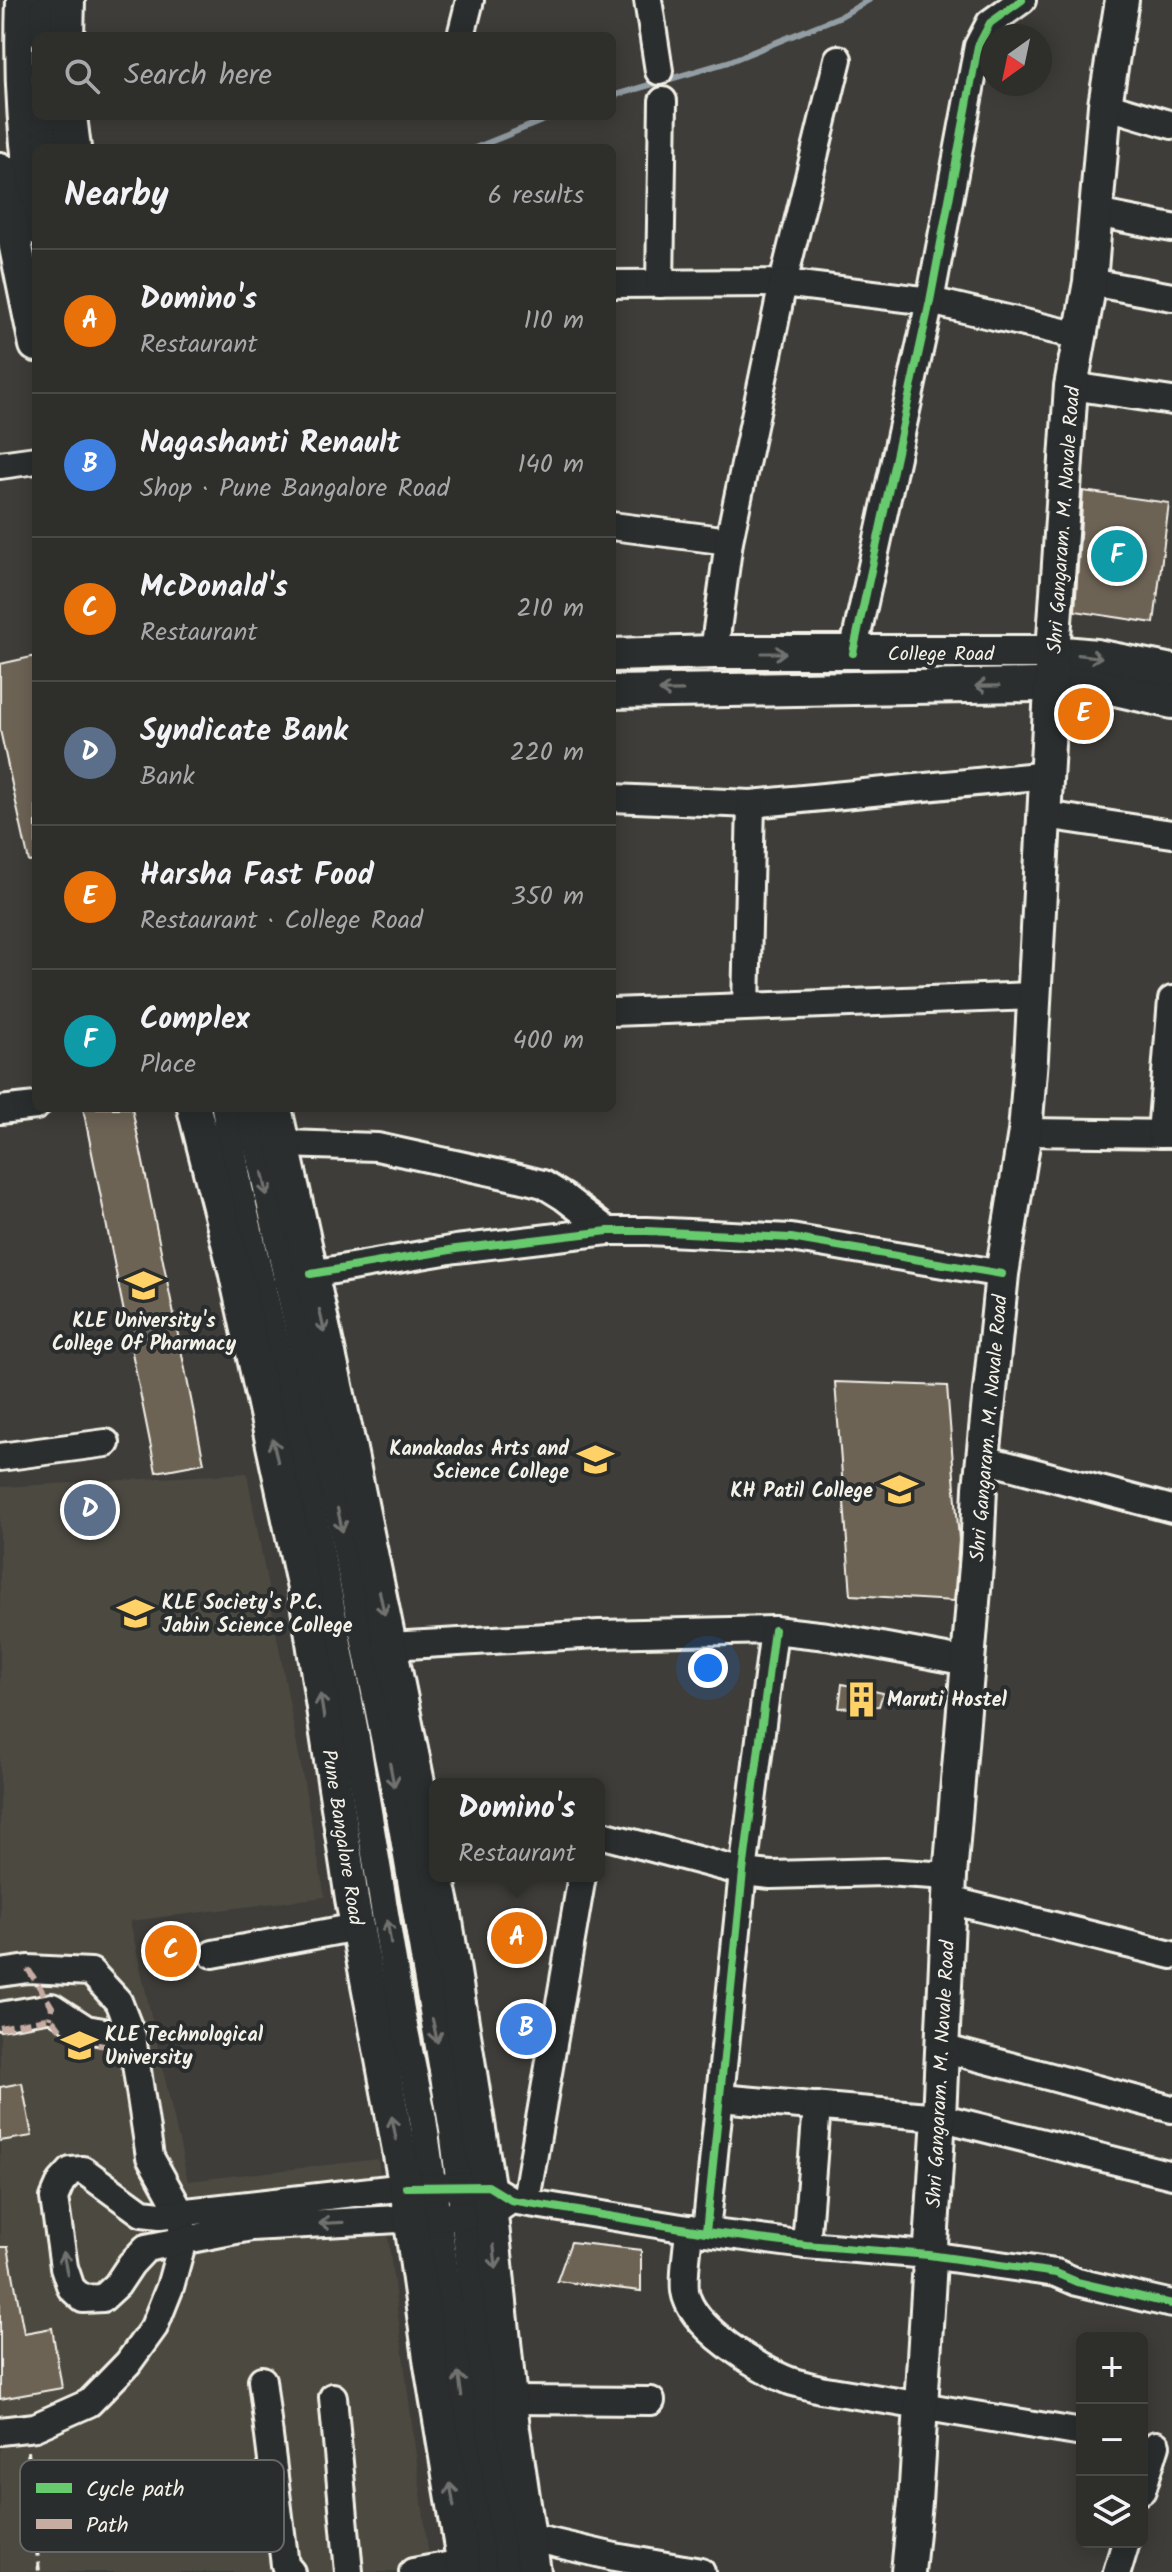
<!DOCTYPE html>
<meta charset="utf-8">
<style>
:root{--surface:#2e2e2b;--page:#3a3a37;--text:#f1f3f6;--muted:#a7a8a9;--line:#494a47;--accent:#ffd166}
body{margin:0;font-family:Kalam,sans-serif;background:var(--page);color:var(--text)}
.controls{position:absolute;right:24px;bottom:24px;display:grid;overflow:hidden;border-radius:12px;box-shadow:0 4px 20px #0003}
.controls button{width:72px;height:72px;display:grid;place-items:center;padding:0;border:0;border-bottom:2px solid var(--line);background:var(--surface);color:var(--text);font:40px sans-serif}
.compass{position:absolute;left:980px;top:24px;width:72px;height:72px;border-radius:50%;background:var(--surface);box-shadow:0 4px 20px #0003;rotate:213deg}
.you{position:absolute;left:708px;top:1668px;width:28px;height:28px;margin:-20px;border:6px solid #fff;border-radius:50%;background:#1a73e8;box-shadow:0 0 0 12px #1a73e833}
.badge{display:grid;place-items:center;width:52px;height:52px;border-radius:50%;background:var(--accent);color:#fff;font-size:26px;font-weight:700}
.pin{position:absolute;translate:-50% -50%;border:4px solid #fff;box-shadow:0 2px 8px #0006}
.popup{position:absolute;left:429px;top:1778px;width:176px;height:104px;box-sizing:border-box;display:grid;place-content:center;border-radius:12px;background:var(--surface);filter:drop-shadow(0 2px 6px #0005);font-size:26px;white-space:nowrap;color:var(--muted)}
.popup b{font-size:30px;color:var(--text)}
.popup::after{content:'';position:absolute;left:50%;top:100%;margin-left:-16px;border:16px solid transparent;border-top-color:var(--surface)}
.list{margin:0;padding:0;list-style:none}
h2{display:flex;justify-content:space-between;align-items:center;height:104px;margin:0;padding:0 32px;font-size:34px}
h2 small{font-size:26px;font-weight:400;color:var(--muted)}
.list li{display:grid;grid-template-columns:52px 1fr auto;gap:24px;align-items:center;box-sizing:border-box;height:144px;padding:0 32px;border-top:2px solid var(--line)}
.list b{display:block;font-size:30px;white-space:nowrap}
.list p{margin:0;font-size:26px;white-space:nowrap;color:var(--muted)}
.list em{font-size:26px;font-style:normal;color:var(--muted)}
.icon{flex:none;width:44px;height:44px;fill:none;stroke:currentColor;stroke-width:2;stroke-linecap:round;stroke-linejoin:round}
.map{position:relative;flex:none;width:1172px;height:2572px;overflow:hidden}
.search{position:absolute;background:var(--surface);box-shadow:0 4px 20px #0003;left:32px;top:32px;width:584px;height:88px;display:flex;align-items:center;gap:20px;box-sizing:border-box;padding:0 28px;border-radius:12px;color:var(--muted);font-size:30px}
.panel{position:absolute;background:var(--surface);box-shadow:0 4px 20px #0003;left:32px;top:144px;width:584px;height:968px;border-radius:12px}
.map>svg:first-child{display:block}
</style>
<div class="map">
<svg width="1172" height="2572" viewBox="0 0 1172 2572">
<rect width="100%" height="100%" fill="#3e3d39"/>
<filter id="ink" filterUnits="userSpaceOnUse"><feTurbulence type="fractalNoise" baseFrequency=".0125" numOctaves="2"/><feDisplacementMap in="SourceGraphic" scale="16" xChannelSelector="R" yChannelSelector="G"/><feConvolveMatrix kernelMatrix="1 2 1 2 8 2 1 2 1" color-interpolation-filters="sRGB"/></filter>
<g filter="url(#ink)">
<!-- built -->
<path fill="#4c4841" d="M 247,1473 L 325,1897 L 130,1921 L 188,2181 L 378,2159 L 431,2572 L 0,2572 L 0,1487 Z"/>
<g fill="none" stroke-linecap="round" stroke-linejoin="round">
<!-- stream -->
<g stroke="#939ea4" stroke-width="6">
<path d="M 612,96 L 728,62 L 841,16 L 869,0"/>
<path d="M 475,148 L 554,116"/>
</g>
</g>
<!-- building -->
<g fill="#6d6354" stroke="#f4f1e8" stroke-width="2">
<path d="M 1083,491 L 1169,503 L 1154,623 L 1075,611 Z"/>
<path d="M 36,656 L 36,861 L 29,862 L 0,730 L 0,664 Z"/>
<path d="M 83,1108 L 132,1108 L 204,1463 L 156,1472 Z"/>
<path d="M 835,1382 L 947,1386 L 959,1540 L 954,1601 L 851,1595 Z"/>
<path d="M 842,1684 L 883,1693 L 879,1706 L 839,1708 Z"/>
<path d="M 22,2083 L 32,2136 L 0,2141 L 0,2087 Z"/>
<path d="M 571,2242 L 641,2250 L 641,2291 L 557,2281 Z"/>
<path d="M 0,2247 L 8,2247 L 24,2333 L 52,2328 L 62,2388 L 0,2399 Z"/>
</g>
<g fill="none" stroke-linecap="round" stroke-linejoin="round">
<defs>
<g id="minor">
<path d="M 20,0 C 17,81 22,151 36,231"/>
<path d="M 648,0 L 659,71"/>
<path d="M 43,36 L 45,0"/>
<path d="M 461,36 L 470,0"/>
<path d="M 1105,105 L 1172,125"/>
<path d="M 45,116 L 48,148"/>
<path d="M 1096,213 L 1172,228"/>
<path d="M 1090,282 L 1172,297"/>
<path d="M 612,284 L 783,283 L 838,59"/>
<path d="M 660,284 L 663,101"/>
<path d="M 1071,386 L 1172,401"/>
<path d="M 0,465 L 36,460"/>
<path d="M 612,526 L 729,541"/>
<path d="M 714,652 L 729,541 L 783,283 L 930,301 L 1080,336"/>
<path d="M 853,653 L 930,301 L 978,46 L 990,23 L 1022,0"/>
<path d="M 612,798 L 751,804 L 1048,775"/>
<path d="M 1045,815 L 1172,834"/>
<path d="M 746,1006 L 751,804"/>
<path d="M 612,1012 L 1034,996"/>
<path d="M 225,1108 L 239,1188 L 304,1465 L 354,1727 L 402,2016 L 423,2119 L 488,2572"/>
<path d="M 249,1108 L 335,1493 L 402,1826 L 453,2130 L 501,2516 L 510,2572"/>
<path d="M 0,1110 L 36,1106"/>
<path d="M 1025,1132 L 1172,1134"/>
<path d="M 1161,1134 L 1172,1000"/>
<path d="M 285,1144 L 377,1147 L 519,1178 L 543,1184 L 564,1197 L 608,1231"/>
<path d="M 311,1274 L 456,1249 L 608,1231 L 647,1231 L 791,1238 L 1002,1274"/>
<path d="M 0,1457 L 106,1443"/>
<path d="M 984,1459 L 1172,1509"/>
<path d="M 390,1646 L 599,1634 L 774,1630 L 827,1636 L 968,1662"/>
<path d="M 599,1834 L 743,1872 L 771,1875 L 884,1872 L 950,1876"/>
<path d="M 949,1900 L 1172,1955"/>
<path d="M 213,1954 L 357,1927"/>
<path d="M 0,1973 L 28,1969 L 91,1972 L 118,2001 L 132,2037 L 150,2157 L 181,2213 L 183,2240 L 170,2287 L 154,2327 L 128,2363 L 89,2403 L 35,2427 L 0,2431"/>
<path d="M 0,2016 L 52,2007 L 86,2029 L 132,2037"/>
<path d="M 942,2048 L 1172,2109"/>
<path d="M 720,2098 L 939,2117 L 1172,2175"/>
<path d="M 511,2200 L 491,2214 L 251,2227 L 146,2248 L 131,2264 L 117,2285 L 103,2298 L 83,2299 L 71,2288 L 64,2267 L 54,2198 L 61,2182 L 71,2171 L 83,2170 L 142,2213 L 160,2215 L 406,2187 L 488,2186 L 511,2200 L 706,2232 L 806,2245 L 929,2255 L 1056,2273 L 1077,2282 L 1172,2304"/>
<path d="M 526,2200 L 582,1876"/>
<path d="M 689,2229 C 688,2249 683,2271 685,2291 C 690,2327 759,2369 790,2381 C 799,2384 810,2386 820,2389 L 1082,2433"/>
<path d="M 706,2232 L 743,1872 L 774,1630"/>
<path d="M 806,2245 L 817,2106"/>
<path d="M 262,2380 L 285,2565 L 291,2572"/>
<path d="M 333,2397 L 349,2572"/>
<path d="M 510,2400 L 651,2401"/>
<path d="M 1142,2490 L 1156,2445"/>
<path d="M 528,2537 L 615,2557 L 701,2572"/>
<path d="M 413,2572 L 463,2563"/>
<path d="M 1117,2572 L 1126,2542"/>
</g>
<g id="major">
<path d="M 67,36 L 68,0"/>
<path d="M 70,116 L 74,148"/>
<path d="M 0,169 L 36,345"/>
<path d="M 612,655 L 714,652 L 1053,652 L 1096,656 L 1172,671"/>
<path d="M 612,692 L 1093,684 L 1172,702"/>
<path d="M 194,1108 L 235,1270 L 307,1602 L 352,1899 L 406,2187 L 431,2365 L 465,2572"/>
<path d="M 275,1108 L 349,1445 L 435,1866"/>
<path d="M 437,1876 L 444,1909 L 488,2186 L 513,2429 L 534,2572"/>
<path d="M 908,2572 L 915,2502 L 939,2117 L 950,1876 L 977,1554 L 980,1488 L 1002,1274 L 1025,1132 L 1031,1058 L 1053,652 L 1071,386 L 1090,282 L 1105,105 L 1122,0"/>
</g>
</defs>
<!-- minor casing -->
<use href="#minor" stroke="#f4f1e8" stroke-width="32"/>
<!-- major casing -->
<use href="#major" stroke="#f4f1e8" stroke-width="38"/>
<!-- path -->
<path stroke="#f4f1e8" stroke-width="4" stroke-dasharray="8 6" stroke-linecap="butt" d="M 28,2451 L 39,2572"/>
<!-- minor -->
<use href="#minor" stroke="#2a2d2e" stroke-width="26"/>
<!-- major -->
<use href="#major" stroke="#2a2d2e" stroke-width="32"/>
<!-- quiet -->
<g stroke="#c7aca2" stroke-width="6" stroke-dasharray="12 6" stroke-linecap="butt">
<path d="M 28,1969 L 52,2007 L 50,2018"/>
<path d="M 0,2028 L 50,2018 C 58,2023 60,2032 68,2037 C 82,2046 99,2042 114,2049 L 117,2060"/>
</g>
<defs>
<g id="cycleway">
<path d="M 853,653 L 930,301 L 978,46 L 990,23 L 1022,0"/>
<path d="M 311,1274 L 456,1249 L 608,1231 L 647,1231 L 791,1238 L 1002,1274"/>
<path d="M 406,2187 L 488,2186 L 511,2200 L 706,2232 L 806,2245 L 929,2255 L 1056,2273 L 1077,2282 L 1172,2304"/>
<path d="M 706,2232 L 743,1872 L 774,1630"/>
</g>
</defs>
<!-- cycleway casing -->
<use href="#cycleway" stroke="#2a2d2e" stroke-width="13"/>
<!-- cycleway -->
<use href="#cycleway" stroke="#67ca6e" stroke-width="8"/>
</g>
<!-- one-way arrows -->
<defs><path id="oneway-shaft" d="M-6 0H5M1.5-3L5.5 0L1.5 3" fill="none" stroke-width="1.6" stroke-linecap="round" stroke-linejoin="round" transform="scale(2)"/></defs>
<g stroke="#71726f">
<use href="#oneway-shaft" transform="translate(774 653)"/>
<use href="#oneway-shaft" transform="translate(1090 656) rotate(7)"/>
<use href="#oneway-shaft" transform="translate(987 686) rotate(179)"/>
<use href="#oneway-shaft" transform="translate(671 691) rotate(179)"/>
<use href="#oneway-shaft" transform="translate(265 1184) rotate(78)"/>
<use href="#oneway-shaft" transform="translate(322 1321) rotate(77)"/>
<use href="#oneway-shaft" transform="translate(275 1450) rotate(-103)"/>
<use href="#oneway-shaft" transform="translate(340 1520) rotate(78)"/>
<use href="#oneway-shaft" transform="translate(382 1603) rotate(78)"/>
<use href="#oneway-shaft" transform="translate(322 1706) rotate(-99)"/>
<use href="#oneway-shaft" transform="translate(392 1775) rotate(79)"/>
<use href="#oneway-shaft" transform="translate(389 1932) rotate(-99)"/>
<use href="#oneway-shaft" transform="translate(435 2031) rotate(78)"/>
<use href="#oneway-shaft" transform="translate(394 2128) rotate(-101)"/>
<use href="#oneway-shaft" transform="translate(331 2223) rotate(177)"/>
<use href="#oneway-shaft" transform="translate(495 2257) rotate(84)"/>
<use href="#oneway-shaft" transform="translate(65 2263) rotate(-101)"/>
<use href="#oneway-shaft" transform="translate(460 2384) rotate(-98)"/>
<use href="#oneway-shaft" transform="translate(452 2495) rotate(-99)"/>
</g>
</g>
<!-- icons -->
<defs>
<symbol id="university-bare" viewBox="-9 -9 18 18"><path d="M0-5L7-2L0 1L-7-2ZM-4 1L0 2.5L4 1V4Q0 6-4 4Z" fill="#ffd166" stroke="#2a2d2e" stroke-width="2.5" paint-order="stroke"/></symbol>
<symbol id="building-bare" viewBox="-9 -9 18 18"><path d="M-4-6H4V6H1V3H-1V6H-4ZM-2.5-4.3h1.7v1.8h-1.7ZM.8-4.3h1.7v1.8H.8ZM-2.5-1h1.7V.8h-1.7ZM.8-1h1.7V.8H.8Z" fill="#ffd166" stroke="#2a2d2e" stroke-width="2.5" paint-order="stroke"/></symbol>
</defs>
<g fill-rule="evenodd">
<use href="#university-bare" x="118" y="1260" width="51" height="51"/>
<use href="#university-bare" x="570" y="1434" width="51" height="51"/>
<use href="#university-bare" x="874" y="1464" width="51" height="51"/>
<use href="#university-bare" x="110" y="1588" width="51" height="51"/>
<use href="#building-bare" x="836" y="1674" width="51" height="51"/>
<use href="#university-bare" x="54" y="2020" width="51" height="51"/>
</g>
<g text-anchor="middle" stroke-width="8" stroke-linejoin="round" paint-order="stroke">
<!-- street labels -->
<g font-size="20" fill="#f4f1e8" stroke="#2a2d2e">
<text transform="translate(1063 520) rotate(-86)" y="7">Shri Gangaram. M. Navale Road</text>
<text x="941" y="660">College Road</text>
<text transform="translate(988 1428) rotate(-85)" y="7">Shri Gangaram. M. Navale Road</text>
<text transform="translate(343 1837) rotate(81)" y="7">Pune Bangalore Road</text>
<text transform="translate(940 2074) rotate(-87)" y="7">Shri Gangaram. M. Navale Road</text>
</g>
<!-- poi labels -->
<g font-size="20" font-weight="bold" fill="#f4f1e8" stroke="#2a2d2e" text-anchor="start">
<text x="144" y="1327" text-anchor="middle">KLE University's<tspan x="144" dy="23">College Of Pharmacy</tspan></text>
<text x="569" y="1455" text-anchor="end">Kanakadas Arts and<tspan x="569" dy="23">Science College</tspan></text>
<text x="873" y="1497" text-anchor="end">KH Patil College</text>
<text x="162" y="1609">KLE Society's P.C.<tspan x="162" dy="23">Jabin Science College</tspan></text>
<text x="887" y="1706">Maruti Hostel</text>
<text x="105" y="2041">KLE Technological<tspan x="105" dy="23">University</tspan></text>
</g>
</g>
<!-- legend -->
<rect x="20" y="2460" width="264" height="92" rx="12" fill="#2a2d2e" stroke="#676866" stroke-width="2"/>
<rect x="36" y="2483" width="36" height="10" fill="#67ca6e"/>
<rect x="36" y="2519" width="36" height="10" fill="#c7aca2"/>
<g font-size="22" fill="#f4f1e8">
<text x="86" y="2496">Cycle path</text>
<text x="86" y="2532">Path</text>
</g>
</svg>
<div class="controls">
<button>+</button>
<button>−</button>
<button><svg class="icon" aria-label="layers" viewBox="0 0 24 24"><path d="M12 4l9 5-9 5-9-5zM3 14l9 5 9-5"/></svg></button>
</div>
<svg class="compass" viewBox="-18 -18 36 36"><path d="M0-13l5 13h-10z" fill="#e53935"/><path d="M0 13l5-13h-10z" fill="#a7a8a9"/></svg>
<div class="you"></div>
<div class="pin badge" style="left:517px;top:1938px;background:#e8710a">A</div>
<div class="popup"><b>Domino's</b>Restaurant</div>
<div class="pin badge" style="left:526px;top:2029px;background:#3f7fe0">B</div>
<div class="pin badge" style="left:171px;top:1951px;background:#e8710a">C</div>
<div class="pin badge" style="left:90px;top:1510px;background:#5c6f8a">D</div>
<div class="pin badge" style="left:1084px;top:714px;background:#e8710a">E</div>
<div class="pin badge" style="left:1117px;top:556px;background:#0f9aa8">F</div>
<div class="search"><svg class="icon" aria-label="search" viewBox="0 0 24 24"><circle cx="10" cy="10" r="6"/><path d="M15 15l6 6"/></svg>Search here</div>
<section class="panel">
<h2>Nearby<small>6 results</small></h2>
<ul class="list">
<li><span class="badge" style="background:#e8710a">A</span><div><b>Domino's</b><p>Restaurant</p></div><em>110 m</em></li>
<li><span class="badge" style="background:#3f7fe0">B</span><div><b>Nagashanti Renault</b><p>Shop · Pune Bangalore Road</p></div><em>140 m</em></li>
<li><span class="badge" style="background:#e8710a">C</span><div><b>McDonald's</b><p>Restaurant</p></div><em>210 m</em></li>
<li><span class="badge" style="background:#5c6f8a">D</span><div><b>Syndicate Bank</b><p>Bank</p></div><em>220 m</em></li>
<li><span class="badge" style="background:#e8710a">E</span><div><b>Harsha Fast Food</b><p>Restaurant · College Road</p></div><em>350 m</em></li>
<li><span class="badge" style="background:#0f9aa8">F</span><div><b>Complex</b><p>Place</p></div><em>400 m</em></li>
</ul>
</section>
</div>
